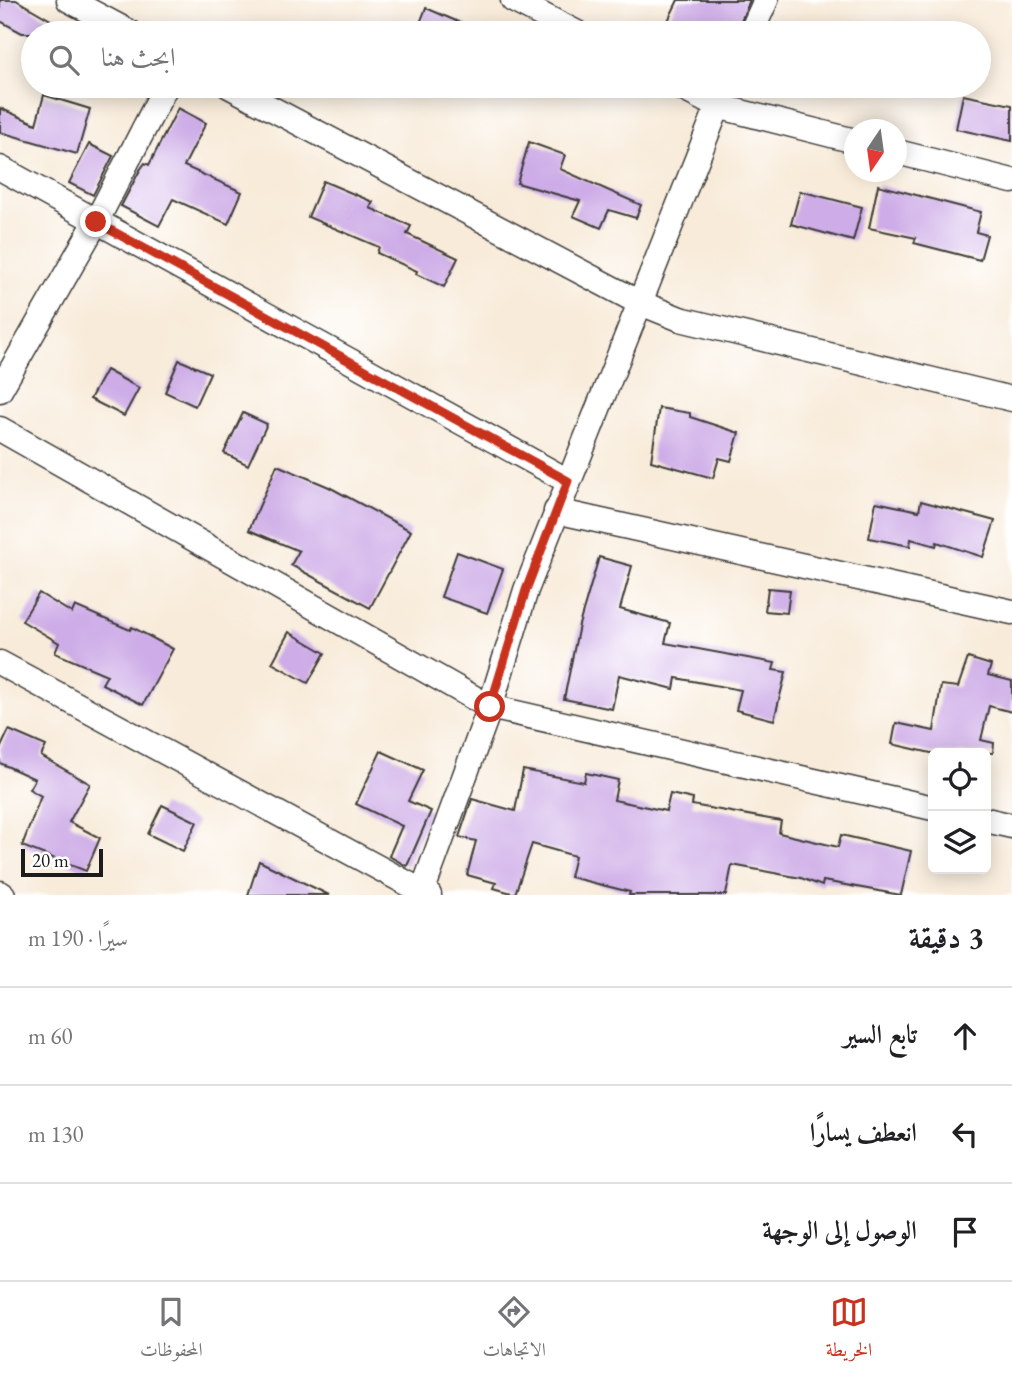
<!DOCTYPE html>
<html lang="ar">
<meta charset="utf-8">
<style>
:root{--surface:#fff;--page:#f6f6f6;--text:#202124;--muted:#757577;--line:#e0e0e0;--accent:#c8321e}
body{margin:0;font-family:"EB Garamond",Amiri,serif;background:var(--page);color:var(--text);direction:rtl}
.controls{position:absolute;right:21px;bottom:21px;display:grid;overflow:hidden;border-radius:10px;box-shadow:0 4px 18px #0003}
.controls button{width:63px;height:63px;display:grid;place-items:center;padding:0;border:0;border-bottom:2px solid var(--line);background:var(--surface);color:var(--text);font:35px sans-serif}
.compass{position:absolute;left:844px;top:119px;width:63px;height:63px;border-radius:50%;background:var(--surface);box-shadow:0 4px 18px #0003;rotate:193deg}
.scale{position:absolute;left:21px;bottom:18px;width:82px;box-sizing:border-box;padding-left:7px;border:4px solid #1c1c1c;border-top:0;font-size:19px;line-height:24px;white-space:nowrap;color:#1c1c1c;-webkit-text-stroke:5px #fff;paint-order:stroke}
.stop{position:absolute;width:21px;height:21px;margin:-16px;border:5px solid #c8321e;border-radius:50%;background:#fff}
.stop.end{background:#c8321e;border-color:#fff;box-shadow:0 2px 7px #0008}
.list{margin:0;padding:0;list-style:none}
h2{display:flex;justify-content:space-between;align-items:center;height:91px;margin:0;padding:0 28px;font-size:30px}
h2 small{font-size:23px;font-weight:400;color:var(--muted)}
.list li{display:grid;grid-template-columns:46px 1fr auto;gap:21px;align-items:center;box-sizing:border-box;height:98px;padding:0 28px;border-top:2px solid var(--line)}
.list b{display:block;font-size:26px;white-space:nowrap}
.list em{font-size:23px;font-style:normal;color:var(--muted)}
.icon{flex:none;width:38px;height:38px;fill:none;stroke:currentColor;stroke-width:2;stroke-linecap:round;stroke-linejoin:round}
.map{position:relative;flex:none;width:1012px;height:895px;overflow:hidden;direction:ltr}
.search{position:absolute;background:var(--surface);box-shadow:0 4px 18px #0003;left:21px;right:21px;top:21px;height:77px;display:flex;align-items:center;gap:18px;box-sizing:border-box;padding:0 24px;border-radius:38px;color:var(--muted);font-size:26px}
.sheet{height:385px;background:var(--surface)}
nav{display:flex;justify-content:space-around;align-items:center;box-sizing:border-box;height:98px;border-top:2px solid var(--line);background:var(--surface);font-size:19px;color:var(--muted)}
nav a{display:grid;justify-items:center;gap:4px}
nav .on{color:var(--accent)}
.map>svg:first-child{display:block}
</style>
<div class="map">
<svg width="1012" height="895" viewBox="0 0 1012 895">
<rect width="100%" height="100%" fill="#fff"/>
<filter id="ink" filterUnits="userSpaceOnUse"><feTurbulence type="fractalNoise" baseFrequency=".0143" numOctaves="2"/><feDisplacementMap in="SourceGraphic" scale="14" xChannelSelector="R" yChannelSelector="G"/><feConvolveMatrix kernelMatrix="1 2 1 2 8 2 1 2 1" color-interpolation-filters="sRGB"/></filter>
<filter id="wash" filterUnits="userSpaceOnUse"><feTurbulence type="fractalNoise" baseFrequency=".00686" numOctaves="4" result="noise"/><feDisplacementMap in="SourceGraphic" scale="28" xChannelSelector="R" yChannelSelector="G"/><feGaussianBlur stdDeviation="1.57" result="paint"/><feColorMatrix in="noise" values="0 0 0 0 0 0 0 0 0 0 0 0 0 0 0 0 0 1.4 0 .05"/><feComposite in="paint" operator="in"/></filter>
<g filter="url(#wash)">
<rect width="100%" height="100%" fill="#f8ebd9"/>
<g id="blocks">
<!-- building -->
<g fill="#cdace7">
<path d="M 0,0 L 16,0 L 73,33 L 22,33 L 0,21 Z"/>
<path d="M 678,0 L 750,0 L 736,33 L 662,33 Z"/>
<path d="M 426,8 L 484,33 L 416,33 Z"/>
<path d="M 44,95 L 90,109 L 77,154 L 0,132 L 0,108 L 36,124 Z"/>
<path d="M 963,95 L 1012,105 L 1012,141 L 956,129 Z"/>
<path d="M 178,108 L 206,123 L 184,166 L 242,192 L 228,224 L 173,199 L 159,226 L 121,206 L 140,170 L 145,163 L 149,165 Z"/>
<path d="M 529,142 L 565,155 L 560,169 L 641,205 L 636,218 L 609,210 L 601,228 L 573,216 L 580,201 L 517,183 Z"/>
<path d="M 89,144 L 113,156 L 93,195 L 69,183 Z"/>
<path d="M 323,181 L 373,202 L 370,208 L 411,226 L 407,234 L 458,258 L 444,287 L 416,274 L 417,271 L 377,253 L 379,247 L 308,217 Z"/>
<path d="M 878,185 L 981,212 L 976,232 L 987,235 L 980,260 L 914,243 L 916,238 L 869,228 Z"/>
<path d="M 800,191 L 862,207 L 853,241 L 791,224 Z"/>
<path d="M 179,360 L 210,373 L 195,406 L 165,392 Z"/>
<path d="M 106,370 L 139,388 L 124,416 L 90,399 Z"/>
<path d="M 659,408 L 690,413 L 690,417 L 739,433 L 731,461 L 719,458 L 713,478 L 651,461 Z"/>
<path d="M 243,413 L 267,424 L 248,465 L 224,453 Z"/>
<path d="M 277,465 L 329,487 L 411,531 L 370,608 L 291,565 L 299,551 L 249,530 Z"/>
<path d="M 921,501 L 995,521 L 983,557 L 937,542 L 936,546 L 911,539 L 910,546 L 869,538 L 876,502 L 919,511 Z"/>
<path d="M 457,552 L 503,569 L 487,613 L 441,597 Z"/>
<path d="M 599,557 L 632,566 L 620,609 L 670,623 L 665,643 L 775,663 L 773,670 L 786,672 L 774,720 L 736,710 L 741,690 L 676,678 L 674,689 L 619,675 L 612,709 L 564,699 L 579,625 Z"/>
<path d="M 768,588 L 790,590 L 787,613 L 765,611 Z"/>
<path d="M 39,593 L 72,613 L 75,606 L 130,630 L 132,627 L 173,649 L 143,705 L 102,684 L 107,675 L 55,653 L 59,643 L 22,621 Z"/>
<path d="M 289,632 L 325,653 L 308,683 L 272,663 Z"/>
<path d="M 968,658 L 991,665 L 988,675 L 1012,681 L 1012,712 L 989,706 L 981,740 L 994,743 L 993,753 L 931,753 L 892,744 L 896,723 L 934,731 L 941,685 L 958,687 Z"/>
<path d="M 9,730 L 46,746 L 41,756 L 90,784 L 69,822 L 100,838 L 86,871 L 22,846 L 41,796 L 29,789 L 35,779 L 0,763 L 0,749 Z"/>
<path d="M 381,751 L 423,770 L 408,801 L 431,811 L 407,866 L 389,856 L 402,826 L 356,804 Z"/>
<path d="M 523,770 L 584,782 L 586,773 L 618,780 L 614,800 L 666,811 L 670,794 L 693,799 L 692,805 L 781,821 L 779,833 L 838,847 L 841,835 L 911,851 L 901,895 L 823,881 L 822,886 L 801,878 L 732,865 L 726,895 L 629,895 L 630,892 L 570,877 L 575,856 L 532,844 L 515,894 L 494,888 L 496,883 L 467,875 L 476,841 L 459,837 L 472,799 L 515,811 Z"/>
<path d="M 162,805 L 197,822 L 183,851 L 148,834 Z"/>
<path d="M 259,861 L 329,895 L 248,895 Z"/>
</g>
</g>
</g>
<g filter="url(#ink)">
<use href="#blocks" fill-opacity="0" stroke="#3d3b38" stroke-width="2"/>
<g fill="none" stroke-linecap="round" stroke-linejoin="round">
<defs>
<g id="minor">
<path d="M 69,0 L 131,33"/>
<path d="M 513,0 L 577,33"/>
<path d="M 751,33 L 766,0"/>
<path d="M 229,86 L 638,302 L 680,319 L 1012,399"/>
<path d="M 678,86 L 717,106 L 855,141"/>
<path d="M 897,152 L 1012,181"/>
<path d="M 0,168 L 568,481"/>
<path d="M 0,390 L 96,222 L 166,86"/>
<path d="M 0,429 L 490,707 L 933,808"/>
<path d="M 556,511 L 1012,612"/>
<path d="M 0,663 L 429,895"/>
<path d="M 986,820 L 1012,826"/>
<path d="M 0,893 L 3,895"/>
<path d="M 421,895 L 490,707 L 526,590 L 726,86"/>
</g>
</defs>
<!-- minor casing -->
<use href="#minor" stroke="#3d3b38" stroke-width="27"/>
<!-- minor -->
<use href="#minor" stroke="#fff" stroke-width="24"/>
</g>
</g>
<g fill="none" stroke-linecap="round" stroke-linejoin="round" filter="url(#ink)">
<!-- route -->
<path stroke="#c8321e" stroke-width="9" d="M 96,222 L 568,481 L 526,590 L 490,707"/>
</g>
</svg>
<div class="controls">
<button><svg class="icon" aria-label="locate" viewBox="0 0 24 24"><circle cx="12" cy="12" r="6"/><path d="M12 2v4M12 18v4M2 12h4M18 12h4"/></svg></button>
<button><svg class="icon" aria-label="layers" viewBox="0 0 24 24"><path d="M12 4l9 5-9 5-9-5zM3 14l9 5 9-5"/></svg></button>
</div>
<svg class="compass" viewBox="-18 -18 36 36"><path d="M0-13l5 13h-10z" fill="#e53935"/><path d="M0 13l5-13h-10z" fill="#757577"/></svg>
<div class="scale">20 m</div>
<div class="stop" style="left:490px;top:707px"></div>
<div class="stop end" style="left:96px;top:222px"></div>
<div class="search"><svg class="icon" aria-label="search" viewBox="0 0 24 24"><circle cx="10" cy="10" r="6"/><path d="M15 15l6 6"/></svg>ابحث هنا</div>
</div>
<section class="sheet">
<h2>3 دقيقة<small>سيرًا · 190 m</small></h2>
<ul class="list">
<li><svg class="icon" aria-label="ahead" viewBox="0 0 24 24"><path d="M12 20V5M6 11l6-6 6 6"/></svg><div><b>تابع السير</b></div><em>60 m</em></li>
<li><svg class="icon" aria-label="left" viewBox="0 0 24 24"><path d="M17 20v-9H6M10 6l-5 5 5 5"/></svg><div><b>انعطف يسارًا</b></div><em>130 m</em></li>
<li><svg class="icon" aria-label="arrive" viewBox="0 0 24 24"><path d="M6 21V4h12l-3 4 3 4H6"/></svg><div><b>الوصول إلى الوجهة</b></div></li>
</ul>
</section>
<nav>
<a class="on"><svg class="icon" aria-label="map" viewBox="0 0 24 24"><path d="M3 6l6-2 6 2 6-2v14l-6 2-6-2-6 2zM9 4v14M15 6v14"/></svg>الخريطة</a>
<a><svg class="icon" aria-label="directions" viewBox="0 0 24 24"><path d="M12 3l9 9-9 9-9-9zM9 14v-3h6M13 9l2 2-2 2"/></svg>الاتجاهات</a>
<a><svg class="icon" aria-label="saved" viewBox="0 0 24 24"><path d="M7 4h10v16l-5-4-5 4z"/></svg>المحفوظات</a>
</nav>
